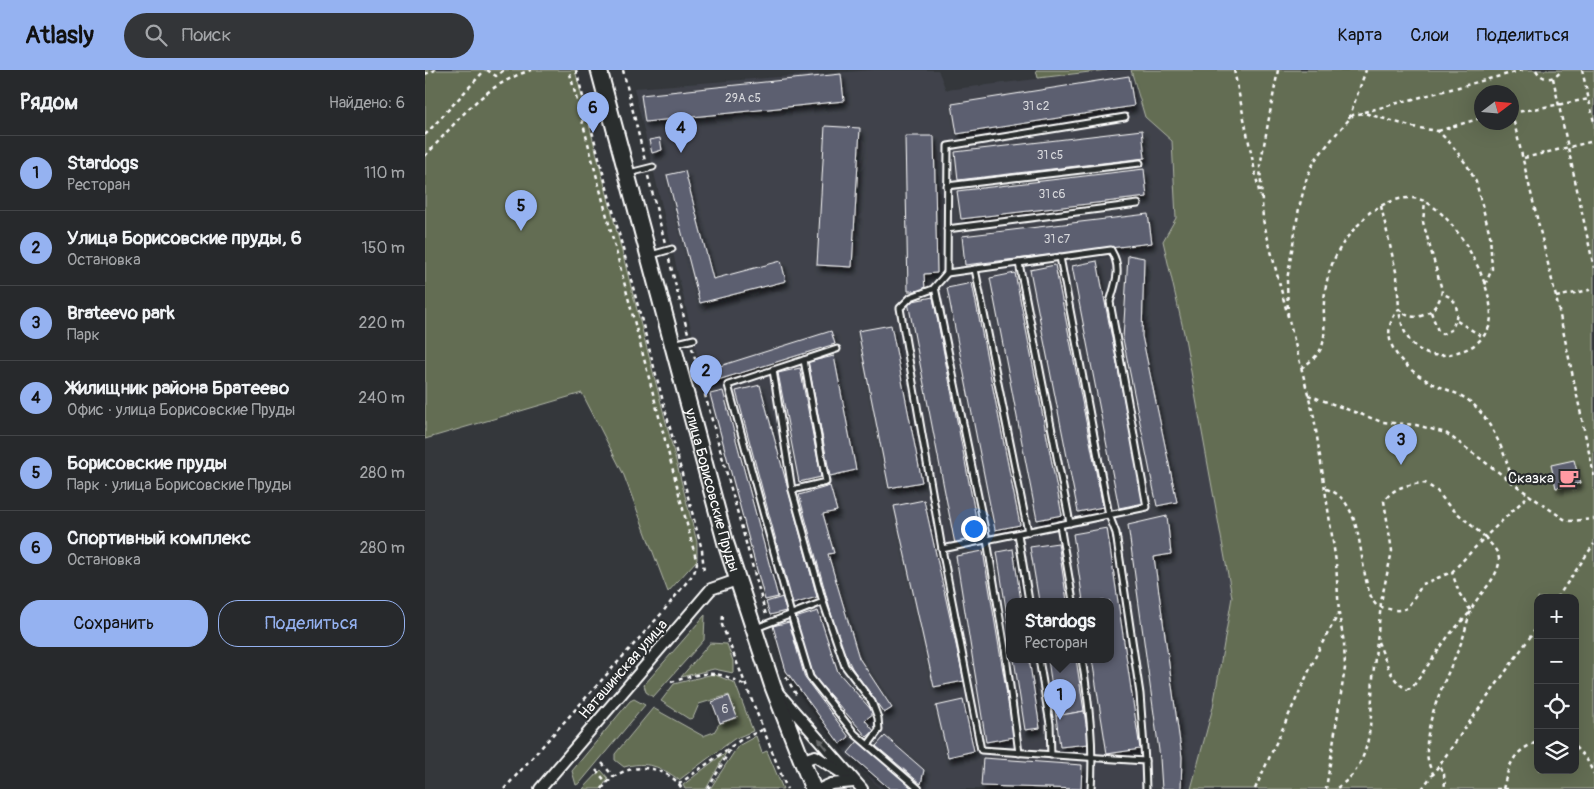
<!DOCTYPE html>
<html lang="ru">
<meta charset="utf-8">
<style>
:root{--surface:#27292c;--page:#333538;--text:#f1f3f6;--muted:#a4a6a9;--line:#434548;--accent:#95b2f1}
body{margin:0;font-family:Pangolin,sans-serif;background:var(--page);color:var(--text)}
.controls{position:absolute;right:15px;bottom:15px;display:grid;overflow:hidden;border-radius:10px;box-shadow:0 5px 20px #0002}
.controls button{width:45px;height:45px;display:grid;place-items:center;padding:0;border:0;border-bottom:1px solid var(--line);background:var(--surface);color:var(--text);font:25px sans-serif}
.compass{position:absolute;left:1049px;top:15px;width:45px;height:45px;border-radius:50%;background:var(--surface);box-shadow:0 5px 20px #0002;rotate:74deg}
.you{position:absolute;left:548px;top:458px;width:18px;height:18px;margin:-12px;border:4px solid #fff;border-radius:50%;background:#1a73e8;box-shadow:0 0 0 8px #1a73e833}
.badge{display:grid;place-items:center;width:32px;height:32px;border-radius:50%;background:var(--accent);color:#111;font-size:16px;font-weight:700}
.pin{position:absolute;translate:-50% -41px;filter:drop-shadow(0 1px 2px #0008)}
.pin::after{content:'';position:absolute;top:26px;width:18px;height:15px;background:inherit;clip-path:polygon(0 0,100% 0,50% 100%)}
.popup{position:absolute;left:581px;top:528px;width:108px;height:65px;box-sizing:border-box;display:grid;place-content:center;border-radius:10px;background:var(--surface);filter:drop-shadow(0 1px 4px #0005);font-size:16px;white-space:nowrap;color:var(--muted)}
.popup b{font-size:19px;color:var(--text)}
.popup::after{content:'';position:absolute;left:50%;top:100%;margin-left:-10px;border:10px solid transparent;border-top-color:var(--surface)}
.list{margin:0;padding:0;list-style:none}
h2{display:flex;justify-content:space-between;align-items:center;height:65px;margin:0;padding:0 20px;font-size:21px}
h2 small{font-size:16px;font-weight:400;color:var(--muted)}
.list li{display:grid;grid-template-columns:32px 1fr auto;gap:15px;align-items:center;box-sizing:border-box;height:75px;padding:0 20px;border-top:1px solid var(--line)}
.list b{display:block;font-size:19px;white-space:nowrap}
.list p{margin:0;font-size:16px;white-space:nowrap;color:var(--muted)}
.list em{font-size:16px;font-style:normal;color:var(--muted)}
.actions{display:flex;gap:10px;padding:15px 20px}
.actions a{flex:1;padding:11px 0;border:1px solid var(--accent);border-radius:20px;text-align:center;font-size:18px;color:var(--accent)}
.actions .main{background:var(--accent);color:#111}
.icon{flex:none;width:28px;height:28px;fill:none;stroke:currentColor;stroke-width:2;stroke-linecap:round;stroke-linejoin:round}
.map{position:relative;flex:none;width:1169px;height:719px;overflow:hidden}
header{display:flex;align-items:center;gap:30px;box-sizing:border-box;height:70px;padding:0 25px;background:var(--accent);color:#111}
header strong{font-size:24px}
nav{display:flex;gap:28px;margin-inline-start:auto;font-size:18px}
.search{width:350px;height:45px;background:var(--page);display:flex;align-items:center;gap:12px;box-sizing:border-box;padding:0 18px;border-radius:28px;color:var(--muted);font-size:19px}
main{display:flex}
aside{flex:1;background:var(--surface)}
.map>svg:first-child{display:block}
</style>
<header>
<strong>Atlasly</strong>
<div class="search"><svg class="icon" aria-label="search" viewBox="0 0 24 24"><circle cx="10" cy="10" r="6"/><path d="M15 15l6 6"/></svg>Поиск</div>
<nav><a>Карта</a><a>Слои</a><a>Поделиться</a></nav>
</header>
<main>
<aside>
<h2>Рядом<small>Найдено: 6</small></h2>
<ul class="list">
<li><span class="badge">1</span><div><b>Stardogs</b><p>Ресторан</p></div><em>110 m</em></li>
<li><span class="badge">2</span><div><b>Улица Борисовские пруды, 6</b><p>Остановка</p></div><em>150 m</em></li>
<li><span class="badge">3</span><div><b>Brateevo park</b><p>Парк</p></div><em>220 m</em></li>
<li><span class="badge">4</span><div><b>Жилищник района Братеево</b><p>Офис · улица Борисовские Пруды</p></div><em>240 m</em></li>
<li><span class="badge">5</span><div><b>Борисовские пруды</b><p>Парк · улица Борисовские Пруды</p></div><em>280 m</em></li>
<li><span class="badge">6</span><div><b>Спортивный комплекс</b><p>Остановка</p></div><em>280 m</em></li>
</ul>
<div class="actions"><a class="main">Сохранить</a><a>Поделиться</a></div>
</aside>
<div class="map">
<svg width="1169" height="719" viewBox="0 0 1169 719">
<defs>
<filter id="shadow"><feDropShadow dx="3" dy="5.5" stdDeviation="2.5" flood-color="#0009"/></filter>
</defs>
<rect width="100%" height="100%" fill="#34373b"/>
<filter id="ink" filterUnits="userSpaceOnUse"><feTurbulence type="fractalNoise" baseFrequency=".02" numOctaves="2"/><feDisplacementMap in="SourceGraphic" scale="10" xChannelSelector="R" yChannelSelector="G"/><feConvolveMatrix kernelMatrix="1 2 1 2 8 2 1 2 1" color-interpolation-filters="sRGB"/></filter>
<g filter="url(#ink)">
<!-- built -->
<path fill="#40434b" fill-rule="evenodd" d="M 449,0 L 513,0 L 521,20 L 684,0 L 706,0 L 720,47 L 747,71 L 751,148 L 738,171 L 759,263 L 807,527 L 788,637 L 766,719 L 455,719 L 423,686 L 360,601 L 276,301 L 209,18 ZM 585,531 L 685,531 L 685,589 L 585,589 Z"/>
<!-- green -->
<g fill="#636d53" stroke="#b1b6a9" fill-rule="evenodd">
<path d="M 0,0 L 150,0 L 272,472 L 272,490 L 243,522 L 198,403 L 157,323 L 0,369 Z"/>
<path d="M 611,0 L 682,0 L 613,8 Z"/>
<path d="M 706,0 L 1169,0 L 1169,719 L 766,719 L 788,637 L 807,527 L 759,263 L 738,171 L 751,148 L 747,71 L 720,47 ZM 1056,22 L 1086,22 L 1086,52 L 1056,52 ZM 1113,528 L 1150,528 L 1150,700 L 1113,700 Z"/>
<path d="M 280,545 L 279,570 L 228,627 L 221,622 L 219,615 Z"/>
<path d="M 285,573 L 302,574 L 308,591 L 308,603 L 289,599 L 256,607 Z"/>
<path d="M 288,604 L 310,613 L 328,661 L 309,669 L 254,710 C 236,696 221,691 199,697 L 190,690 L 190,684 L 228,638 L 278,666 L 289,662 L 294,654 L 312,648 L 304,625 L 274,634 L 268,648 L 264,649 L 236,631 L 249,614 Z"/>
<path d="M 209,629 L 220,635 L 155,713 L 151,715 L 147,701 L 205,631 Z"/>
<path d="M 331,666 L 337,683 L 342,681 L 358,719 L 285,719 L 313,676 Z"/>
<path d="M 302,681 L 281,719 L 260,719 L 258,715 Z"/>
<path d="M 176,700 L 183,708 L 176,719 L 158,719 Z"/>
</g>
<!-- building -->
<g fill="#5c5e70" stroke="#fff" filter="url(#shadow)">
<path d="M 416,4 L 419,31 L 220,52 L 216,25 Z"/>
<path d="M 704,6 L 709,36 L 532,64 L 527,34 Z"/>
<path d="M 400,56 L 435,58 L 427,197 L 392,195 Z"/>
<path d="M 717,60 L 720,88 L 533,110 L 530,82 Z"/>
<path d="M 480,66 L 509,66 L 512,203 L 499,204 L 500,221 L 483,221 Z"/>
<path d="M 235,68 L 237,80 L 227,83 L 224,70 Z"/>
<path d="M 719,99 L 722,127 L 536,149 L 532,121 Z"/>
<path d="M 260,101 L 288,209 L 356,191 L 361,211 L 275,233 L 242,105 Z"/>
<path d="M 723,144 L 727,173 L 540,195 L 537,166 Z"/>
<path d="M 703,185 L 719,188 L 717,266 L 752,432 L 732,436 L 698,269 Z"/>
<path d="M 672,191 L 719,433 L 694,438 L 647,196 Z"/>
<path d="M 630,195 L 678,437 L 653,442 L 605,200 Z"/>
<path d="M 590,203 L 637,445 L 612,450 L 565,208 Z"/>
<path d="M 547,213 L 595,455 L 570,460 L 522,218 Z"/>
<path d="M 508,227 L 555,469 L 530,474 L 483,232 Z"/>
<path d="M 466,255 L 497,412 L 464,418 L 433,261 Z"/>
<path d="M 406,261 L 410,274 L 283,313 L 279,301 Z"/>
<path d="M 409,286 L 431,400 L 405,406 L 383,292 Z"/>
<path d="M 375,298 L 396,407 L 374,412 L 353,303 Z"/>
<path d="M 335,315 L 392,527 L 368,534 L 311,321 Z"/>
<path d="M 298,321 L 353,527 L 340,530 L 285,324 Z"/>
<path d="M 1149,390 L 1155,413 L 1131,418 L 1126,395 Z"/>
<path d="M 405,416 L 412,441 L 398,444 L 409,483 L 403,484 L 434,588 L 467,638 L 459,643 L 427,598 L 413,569 L 374,425 Z"/>
<path d="M 499,430 L 539,611 L 509,617 L 469,436 Z"/>
<path d="M 742,446 L 746,484 L 729,487 L 757,687 L 756,719 L 737,719 L 735,688 L 703,455 Z"/>
<path d="M 682,458 L 715,679 L 682,684 L 667,589 L 685,589 L 685,531 L 658,531 L 648,464 Z"/>
<path d="M 633,473 L 642,531 L 614,531 L 605,477 Z"/>
<path d="M 588,479 L 596,531 L 585,531 L 585,564 L 572,482 Z"/>
<path d="M 558,481 L 589,667 L 561,672 L 531,486 Z"/>
<path d="M 358,527 L 361,541 L 345,545 L 341,532 Z"/>
<path d="M 393,541 L 413,602 L 449,643 L 440,650 L 449,661 L 442,667 L 389,607 L 370,548 Z"/>
<path d="M 364,552 L 380,608 L 424,667 L 415,674 L 361,601 L 348,556 Z"/>
<path d="M 589,589 L 604,589 L 615,658 L 600,660 Z"/>
<path d="M 623,589 L 651,589 L 659,641 L 631,646 Z"/>
<path d="M 304,626 L 312,647 L 295,653 L 287,632 Z"/>
<path d="M 538,630 L 549,681 L 523,687 L 511,636 Z"/>
<path d="M 659,641 L 664,674 L 635,677 L 631,646 Z"/>
<path d="M 460,666 L 499,700 L 496,714 L 451,676 Z"/>
<path d="M 433,671 L 489,719 L 465,719 L 423,683 Z"/>
<path d="M 558,688 L 657,695 L 656,719 L 556,716 Z"/>
</g>
<g fill="none" stroke-linecap="round" stroke-linejoin="round">
<defs>
<g id="lane">
<path d="M 700,47 L 523,76 L 522,203 L 686,180 C 697,198 691,212 685,232 L 722,437 L 517,479 L 556,680 L 720,691 L 721,719"/>
<path d="M 204,103 L 228,97"/>
<path d="M 522,116 L 715,93"/>
<path d="M 522,159 L 713,134"/>
<path d="M 226,185 L 247,179"/>
<path d="M 635,187 L 684,445 L 691,463 L 715,624 L 720,691"/>
<path d="M 594,193 L 645,453"/>
<path d="M 550,199 L 603,462"/>
<path d="M 510,217 L 562,470 L 580,579 L 594,683"/>
<path d="M 248,274 L 269,269"/>
<path d="M 412,279 L 303,315 L 366,544 L 385,607 L 430,664 L 494,719"/>
<path d="M 348,300 L 367,420 L 398,532 L 420,596 L 447,632 L 453,648 L 454,660 L 443,675"/>
<path d="M 367,420 L 401,412 L 379,290"/>
<path d="M 635,455 L 648,531"/>
<path d="M 593,464 L 604,531"/>
<path d="M 517,479 L 475,238 L 486,227 L 508,219 L 522,203"/>
<path d="M 331,558 L 398,532"/>
<path d="M 614,589 L 625,654 L 626,685"/>
<path d="M 657,589 C 664,633 669,674 666,719"/>
</g>
<g id="street">
<path d="M 354,624 L 437,719"/>
<path d="M 376,691 L 390,686 L 420,705"/>
<path d="M 115,719 L 286,519 L 312,510"/>
<path d="M 395,719 L 406,714 L 429,712"/>
</g>
<g id="secondary">
<path id="s1" d="M 174,0 L 301,474 L 348,617 L 388,719"/>
</g>
</defs>
<!-- lane casing -->
<use href="#lane" stroke="#fff" stroke-width="9"/>
<!-- street casing -->
<use href="#street" stroke="#fff" stroke-width="14"/>
<!-- secondary casing -->
<use href="#secondary" stroke="#fff" stroke-width="19"/>
<!-- path -->
<g stroke="#fff" stroke-width="2.5" stroke-dasharray="4 4" stroke-linecap="butt">
<path d="M 62,0 L 71,6 L 79,0"/>
<path d="M 151,0 L 277,480 L 279,502"/>
<path d="M 198,0 L 220,91"/>
<path d="M 809,0 L 835,126"/>
<path d="M 853,0 L 835,96 L 838,150 L 889,347 L 911,492 L 914,544 L 919,573 L 920,598 L 901,719"/>
<path d="M 1111,0 C 1118,12 1130,10 1137,0"/>
<path d="M 1157,0 L 1169,52"/>
<path d="M 0,4 L 10,0"/>
<path d="M 1128,8 L 1169,198"/>
<path d="M 939,42 L 1098,0"/>
<path d="M 1087,43 L 1164,29"/>
<path d="M 1087,44 L 1131,227 L 1169,406"/>
<path d="M 924,48 L 941,0"/>
<path d="M 1013,61 L 1056,48"/>
<path d="M 0,65 L 60,0"/>
<path d="M 0,86 C 35,49 55,17 106,0"/>
<path d="M 1099,88 L 1169,71"/>
<path d="M 223,106 L 240,173"/>
<path d="M 956,136 L 972,206 L 974,239 C 989,257 1015,241 1017,220 L 998,152 L 1000,131"/>
<path d="M 244,189 L 263,263"/>
<path d="M 1131,227 L 1169,219"/>
<path d="M 1006,242 L 1013,261 L 1017,264 L 1026,260 C 1034,247 1036,227 1016,224"/>
<path d="M 863,246 L 862,210 L 874,138 L 882,107 L 890,90 L 912,63 L 928,45 L 939,43 L 988,57 L 1013,61 L 1026,74 L 1042,95 L 1051,112 L 1065,165 L 1067,199 L 1059,217"/>
<path d="M 1032,251 L 1058,267"/>
<path d="M 267,278 L 341,545"/>
<path d="M 876,298 C 885,292 895,285 898,273 C 901,260 898,245 899,232 C 901,200 913,174 936,152 C 940,148 942,144 947,141 C 960,133 977,125 993,129 C 1028,137 1076,224 1064,257 C 1059,269 1048,278 1036,281 C 1027,284 1012,287 1003,284 C 983,277 976,257 974,239 C 949,268 977,297 1003,311 C 1019,320 1038,323 1051,337 C 1068,355 1083,388 1087,413"/>
<path d="M 883,325 L 957,352 L 991,355 L 1021,363 L 1104,425"/>
<path d="M 901,419 C 945,431 930,513 952,536 C 962,538 971,543 982,538 L 998,514 L 1027,502 L 1060,467 L 1024,436 L 1012,421 L 1000,413 C 983,414 969,417 959,431 L 967,481 L 956,532 C 954,558 950,583 948,608 C 945,648 950,696 910,719"/>
<path d="M 1132,528 L 1169,474"/>
<path d="M 298,546 L 297,555 L 362,719"/>
<path d="M 953,572 C 961,589 964,610 982,619 L 987,618 L 1024,565 L 1046,541 L 1034,523 L 1027,502"/>
<path d="M 361,607 L 372,626"/>
<path d="M 246,612 C 277,603 290,598 319,615"/>
<path d="M 1150,677 L 1161,688 L 1169,704"/>
<path d="M 177,693 L 189,707"/>
<path d="M 1015,697 L 1019,704 L 1020,719"/>
<path d="M 171,700 L 182,713"/>
<path d="M 1009,705 C 986,669 1025,603 1038,568 C 1041,558 1043,547 1047,538 C 1054,523 1071,511 1074,493 C 1075,481 1066,475 1060,467 L 1104,425 L 1139,449 L 1145,451 L 1169,449"/>
<path d="M 254,714 L 257,719"/>
<path d="M 79,719 L 236,544 L 269,503 L 272,493 L 144,0"/>
<path d="M 177,719 C 195,693 233,691 254,714 L 307,676"/>
<path d="M 283,719 L 307,676 L 317,669 L 337,660"/>
<path d="M 830,719 L 894,579 L 913,545"/>
<path d="M 997,719 L 1113,556"/>
<path d="M 1071,719 L 1086,719"/>
<path d="M 1078,719 C 1084,695 1088,680 1113,672"/>
</g>
<!-- lane -->
<use href="#lane" stroke="#2a2d2e" stroke-width="5"/>
<!-- street -->
<use href="#street" stroke="#2a2d2e" stroke-width="10"/>
<!-- secondary -->
<use href="#secondary" stroke="#2a2d2e" stroke-width="15"/>
</g>
<!-- one-way arrows -->
<defs><path id="oneway-solid" d="M-6-.8H1V-3.2L6.5 0L1 3.2V.8H-6Z" transform="scale(1.25)"/></defs>
<use fill="#6a6c6d" href="#oneway-solid" transform="translate(398 674) rotate(-129)"/>
</g>
<!-- icons -->
<defs>
<symbol id="cafe-bare" viewBox="-9 -9 18 18"><path d="M-5.5-4.5H6V0H3Q3 3.5 0 3.5H-2.5Q-5.5 3.5-5.5 0ZM3-3.2v2h1.7v-2ZM-6 4.5H4V6H-6Z" fill="#ff9aa2" stroke="#2a2d2e" stroke-width="2.5" paint-order="stroke"/></symbol>
</defs>
<g fill-rule="evenodd">
<use href="#cafe-bare" x="1130" y="394" width="28" height="28"/>
</g>
<g text-anchor="middle" stroke-width="4.5" stroke-linejoin="round" paint-order="stroke">
<!-- number labels -->
<g font-size="12" fill="#d6d7db">
<text x="318" y="32">29А с5</text>
<text x="611" y="40">31 с2</text>
<text x="625" y="89">31 с5</text>
<text x="627" y="128">31 с6</text>
<text x="632" y="173">31 с7</text>
<text x="300" y="643">6</text>
</g>
<!-- poi labels -->
<g font-size="15" fill="#fff" stroke="#2a2d2e" text-anchor="end">
<text x="1129" y="413">Сказка</text>
</g>
<!-- street labels -->
<g font-size="15" fill="#fff" stroke="#2a2d2e">
<text dy="5" stroke="none"><textPath href="#s1" startOffset="435">улица Борисовские Пруды</textPath></text>
<text transform="translate(198 599) rotate(-49)" y="5">Наташинская улица</text>
</g>
</g>
</svg>
<div class="controls">
<button>+</button>
<button>−</button>
<button><svg class="icon" aria-label="locate" viewBox="0 0 24 24"><circle cx="12" cy="12" r="6"/><path d="M12 2v4M12 18v4M2 12h4M18 12h4"/></svg></button>
<button><svg class="icon" aria-label="layers" viewBox="0 0 24 24"><path d="M12 4l9 5-9 5-9-5zM3 14l9 5 9-5"/></svg></button>
</div>
<svg class="compass" viewBox="-18 -18 36 36"><path d="M0-13l5 13h-10z" fill="#e53935"/><path d="M0 13l5-13h-10z" fill="#a4a6a9"/></svg>
<div class="you"></div>
<div class="pin badge" style="left:635px;top:650px">1</div>
<div class="popup"><b>Stardogs</b>Ресторан</div>
<div class="pin badge" style="left:281px;top:326px">2</div>
<div class="pin badge" style="left:976px;top:395px">3</div>
<div class="pin badge" style="left:256px;top:83px">4</div>
<div class="pin badge" style="left:96px;top:161px">5</div>
<div class="pin badge" style="left:168px;top:63px">6</div>
</div>
</main>
